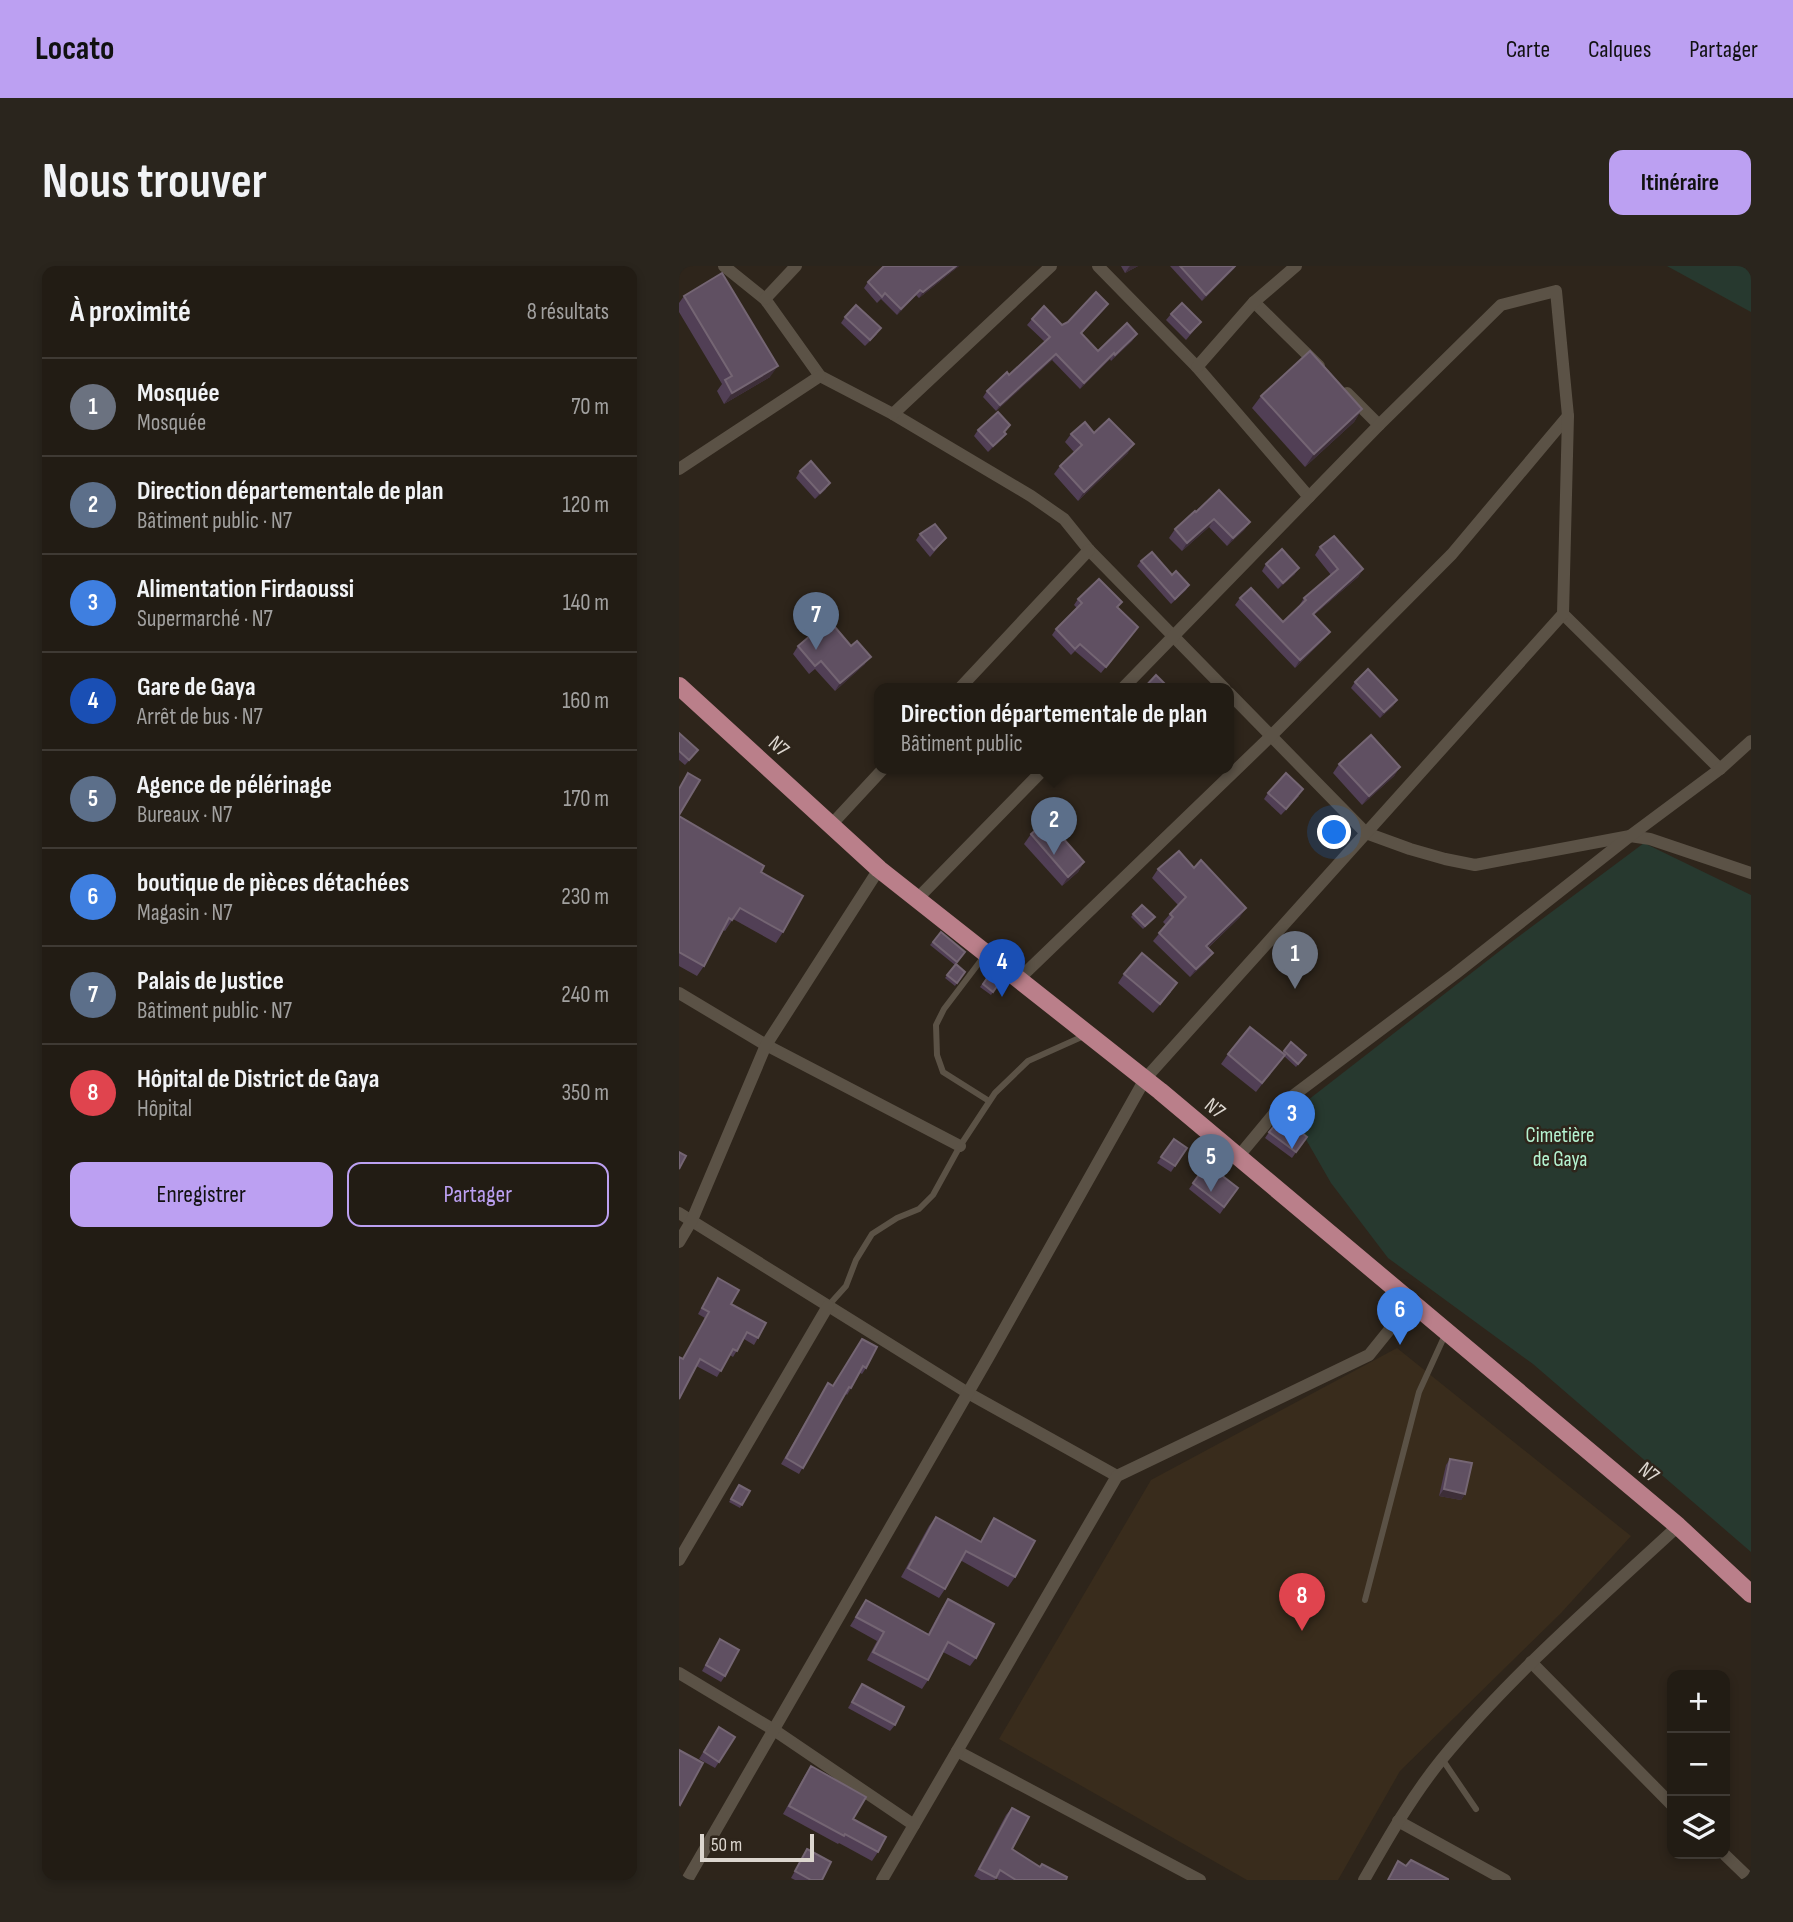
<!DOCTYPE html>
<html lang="fr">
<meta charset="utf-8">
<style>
:root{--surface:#221c14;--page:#2a251d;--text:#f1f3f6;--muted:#a2a1a0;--line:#3f3a34;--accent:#bca0f2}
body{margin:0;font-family:"Sofia Sans Condensed",sans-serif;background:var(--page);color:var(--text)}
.controls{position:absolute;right:21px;bottom:21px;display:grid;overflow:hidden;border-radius:14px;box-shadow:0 4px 10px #0003}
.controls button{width:63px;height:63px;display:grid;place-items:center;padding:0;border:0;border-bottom:2px solid var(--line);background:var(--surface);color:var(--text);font:35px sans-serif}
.scale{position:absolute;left:21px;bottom:18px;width:114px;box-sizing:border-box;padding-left:7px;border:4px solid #dcd6cf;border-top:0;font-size:19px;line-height:24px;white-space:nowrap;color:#dcd6cf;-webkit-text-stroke:5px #2e251b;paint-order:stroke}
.you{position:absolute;left:656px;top:567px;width:24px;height:24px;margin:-18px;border:5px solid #fff;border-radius:50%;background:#1a73e8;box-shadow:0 0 0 10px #1a73e833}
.badge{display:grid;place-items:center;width:46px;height:46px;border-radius:50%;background:var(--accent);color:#fff;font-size:23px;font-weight:700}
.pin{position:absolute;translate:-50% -58px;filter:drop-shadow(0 2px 4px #0008)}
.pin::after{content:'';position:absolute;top:37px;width:24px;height:21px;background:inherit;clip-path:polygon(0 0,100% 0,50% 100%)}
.popup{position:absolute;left:195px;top:417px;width:360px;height:91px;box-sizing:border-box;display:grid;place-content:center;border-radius:14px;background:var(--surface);filter:drop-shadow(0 2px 5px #0005);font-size:23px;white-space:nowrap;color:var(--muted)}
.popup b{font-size:26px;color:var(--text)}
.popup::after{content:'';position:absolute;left:50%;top:100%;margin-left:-14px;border:14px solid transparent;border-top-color:var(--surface)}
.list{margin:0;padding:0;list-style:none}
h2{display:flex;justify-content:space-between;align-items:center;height:91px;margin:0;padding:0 28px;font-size:30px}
h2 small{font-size:23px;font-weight:400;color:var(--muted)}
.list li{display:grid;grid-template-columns:46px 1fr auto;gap:21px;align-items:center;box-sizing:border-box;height:98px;padding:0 28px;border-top:2px solid var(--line)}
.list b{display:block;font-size:26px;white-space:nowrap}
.list p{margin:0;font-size:23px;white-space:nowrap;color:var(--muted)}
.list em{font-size:23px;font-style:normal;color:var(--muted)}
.actions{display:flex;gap:14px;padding:21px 28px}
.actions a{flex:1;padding:16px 0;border:2px solid var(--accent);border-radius:14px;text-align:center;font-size:24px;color:var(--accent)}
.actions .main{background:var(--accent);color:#111}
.icon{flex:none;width:38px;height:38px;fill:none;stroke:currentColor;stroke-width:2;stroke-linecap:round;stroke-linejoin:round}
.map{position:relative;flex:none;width:1072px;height:1614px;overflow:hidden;border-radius:14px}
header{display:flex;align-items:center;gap:42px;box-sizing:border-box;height:98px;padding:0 35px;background:var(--accent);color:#111}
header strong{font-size:33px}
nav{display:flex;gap:38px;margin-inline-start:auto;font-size:24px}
.intro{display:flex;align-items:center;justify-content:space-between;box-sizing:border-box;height:168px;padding:0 42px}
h1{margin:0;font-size:49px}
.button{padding:18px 32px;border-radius:14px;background:var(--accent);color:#111;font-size:24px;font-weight:700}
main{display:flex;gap:42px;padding:0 42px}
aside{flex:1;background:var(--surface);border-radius:14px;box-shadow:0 4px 10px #0003}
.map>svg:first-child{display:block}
</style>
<header>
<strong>Locato</strong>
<nav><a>Carte</a><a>Calques</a><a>Partager</a></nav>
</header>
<div class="intro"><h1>Nous trouver</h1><a class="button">Itinéraire</a></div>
<main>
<aside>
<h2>À proximité<small>8 résultats</small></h2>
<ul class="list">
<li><span class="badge" style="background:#6b7280">1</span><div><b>Mosquée</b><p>Mosquée</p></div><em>70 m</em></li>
<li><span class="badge" style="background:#5c6f8a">2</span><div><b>Direction départementale de plan</b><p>Bâtiment public · N7</p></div><em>120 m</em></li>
<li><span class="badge" style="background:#3f7fe0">3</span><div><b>Alimentation Firdaoussi</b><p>Supermarché · N7</p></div><em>140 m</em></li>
<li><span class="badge" style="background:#1a4fb4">4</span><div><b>Gare de Gaya</b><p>Arrêt de bus · N7</p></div><em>160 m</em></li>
<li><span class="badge" style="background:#5c6f8a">5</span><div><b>Agence de pélérinage</b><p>Bureaux · N7</p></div><em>170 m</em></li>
<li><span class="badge" style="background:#3f7fe0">6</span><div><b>boutique de pièces détachées</b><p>Magasin · N7</p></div><em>230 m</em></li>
<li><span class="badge" style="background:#5c6f8a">7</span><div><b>Palais de Justice</b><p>Bâtiment public · N7</p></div><em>240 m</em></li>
<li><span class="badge" style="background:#e0444e">8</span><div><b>Hôpital de District de Gaya</b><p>Hôpital</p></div><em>350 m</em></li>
</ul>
<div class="actions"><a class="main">Enregistrer</a><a>Partager</a></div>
</aside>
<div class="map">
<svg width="1072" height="1614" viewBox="0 0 1072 1614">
<rect width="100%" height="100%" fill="#2e251b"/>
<!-- built -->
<path fill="#392c1c" d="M 718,1082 L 952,1270 L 882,1347 L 721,1505 L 659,1614 L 568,1614 L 320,1473 L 472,1214 Z"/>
<!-- green -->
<g fill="#27392f">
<path d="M 988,0 L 1072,0 L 1072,46 Z"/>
<path d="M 965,577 L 1072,629 L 1072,1286 L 854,1098 L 709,992 L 652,917 L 617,856 L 624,847 L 620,841 L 831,677 Z"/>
</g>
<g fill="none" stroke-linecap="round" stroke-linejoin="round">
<!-- lane -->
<g stroke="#5b5246" stroke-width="6">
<path d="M 306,689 L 265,743 L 257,759 L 258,789 L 264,806 L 310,835"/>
<path d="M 149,1040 L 167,1020 L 177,994 L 193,968 L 218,952 L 240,943 L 254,929 L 281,880 L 316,827 L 349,795 L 407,769"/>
<path d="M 686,1334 L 740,1126 L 766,1069"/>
<path d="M 763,1493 L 797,1543"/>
</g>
<!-- street -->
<g stroke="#5b5246" stroke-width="12">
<path d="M 45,0 L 86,33 L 141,110 L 214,148 L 352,230 L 385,253 L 410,284 L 546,423"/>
<path d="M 419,0 L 518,101 L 630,231"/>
<path d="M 86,33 L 117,0"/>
<path d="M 575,36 L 640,100"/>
<path d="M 518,101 L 575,36 L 617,0"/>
<path d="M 668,127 L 700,159"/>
<path d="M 214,148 L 372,0"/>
<path d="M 0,203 L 141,110"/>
<path d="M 884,348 L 1041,503"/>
<path d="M 280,423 L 410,284"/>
<path d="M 550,427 L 687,567 L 731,583 L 766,593 L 796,599 L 951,570 L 971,573 L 1072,607"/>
<path d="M 153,558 L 204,503"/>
<path d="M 238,633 L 365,503"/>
<path d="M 340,713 L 592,470 L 773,288 L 889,150"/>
<path d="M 0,727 L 87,779 L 281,880"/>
<path d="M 559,891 L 603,838 L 776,708 L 951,570 L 1041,503 L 1072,475"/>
<path d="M 0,947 L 289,1127 L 438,1210"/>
<path d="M 0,976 L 13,954 L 87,779 L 200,603"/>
<path d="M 0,1294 L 149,1040"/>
<path d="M 852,1396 L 993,1539"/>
<path d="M 0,1407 L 95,1464 L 235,1559"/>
<path d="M 278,1485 L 521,1614"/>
<path d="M 719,1555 L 826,1614"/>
<path d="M 1045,1588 L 1072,1614"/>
<path d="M 8,1614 L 309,1092 L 466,813 L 884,348 L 889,150 L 877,25 L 822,39 L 700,159 L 443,423"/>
<path d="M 203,1614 L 438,1210 L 690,1089 L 732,1037"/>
<path d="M 685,1614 C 709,1572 733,1530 763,1493 C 832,1409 919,1334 999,1260"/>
</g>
<!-- primary -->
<path stroke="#ba7f8a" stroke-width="18" d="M 0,420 L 200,603 L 481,825 L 999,1260 L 1072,1328"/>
</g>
<!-- wall -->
<g fill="#513f55">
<path d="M 280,0 L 240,32 L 237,29 L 218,49 L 202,33 L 198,37 L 185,22 L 189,16 Z"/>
<path d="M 442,0 L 459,0 L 446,7 Z"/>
<path d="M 491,0 L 557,0 L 523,35 Z"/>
<path d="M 5,30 L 91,111 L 45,138 L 38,125 L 43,118 L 0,46 L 0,37 Z"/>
<path d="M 429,38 L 402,68 L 419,85 L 454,74 L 432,95 L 431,93 L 401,123 L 373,94 L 317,145 L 304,131 L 308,125 L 330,109 L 366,76 L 348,59 L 353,53 L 383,59 Z"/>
<path d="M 492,48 L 522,56 L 507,74 L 487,54 Z"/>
<path d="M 166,51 L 198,68 L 186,80 L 162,57 Z"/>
<path d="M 582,130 L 683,143 L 675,156 L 626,201 L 573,142 Z"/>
<path d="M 299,164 L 326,167 L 327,168 L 322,174 L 309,186 L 295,170 Z"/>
<path d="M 415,167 L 449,187 L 399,235 L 375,208 L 381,200 L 395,186 L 386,176 L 392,168 Z"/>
<path d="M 121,205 L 147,223 L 136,233 L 117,212 Z"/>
<path d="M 517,246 L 571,256 L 565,264 L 548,280 L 530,261 L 503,285 L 490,272 L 496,263 Z"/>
<path d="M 241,268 L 267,272 L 251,291 L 237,274 Z"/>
<path d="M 641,281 L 684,303 L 679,311 L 635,349 L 651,366 L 645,373 L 616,402 L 556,339 L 561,332 L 604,356 L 620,340 L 625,332 L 652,309 L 636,289 Z"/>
<path d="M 462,295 L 493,309 L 510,319 L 507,324 L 492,338 L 458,300 Z"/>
<path d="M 587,298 L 616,308 L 599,323 L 583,305 Z"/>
<path d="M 399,333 L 439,342 L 459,361 L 422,407 L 396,385 L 392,389 L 373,369 L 377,363 L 398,342 L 395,339 Z"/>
<path d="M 119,380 L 186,398 L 156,425 L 136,403 L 130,408 L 114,388 Z"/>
<path d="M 676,416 L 718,434 L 714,440 L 701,452 L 672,422 Z"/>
<path d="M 0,467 L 15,489 L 6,499 L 0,494 Z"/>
<path d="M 660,498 L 721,501 L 715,510 L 683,539 L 654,507 Z"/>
<path d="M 589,527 L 620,530 L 602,549 L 585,533 Z"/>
<path d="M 0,550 L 82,606 L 104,666 L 97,677 L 54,653 L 46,665 L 44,664 L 25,700 L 18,710 L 0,700 Z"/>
<path d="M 352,568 L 405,596 L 399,606 L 383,620 L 345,578 Z"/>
<path d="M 515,602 L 561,651 L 529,682 L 527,696 L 511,711 L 474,675 L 487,659 L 484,656 L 491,648 L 499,639 L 473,612 L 479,603 Z"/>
<path d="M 454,648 L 476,651 L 464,663 L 452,651 Z"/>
<path d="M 262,666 L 286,686 L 277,698 L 286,706 L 276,720 L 266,712 L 276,699 L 251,679 Z"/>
<path d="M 313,705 L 323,713 L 312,729 L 301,721 Z"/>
<path d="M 445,708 L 492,726 L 474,747 L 439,717 Z"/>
<path d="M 612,776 L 627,789 L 617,801 L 605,790 L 577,826 L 542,798 L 549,788 L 603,787 Z"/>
<path d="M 590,866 L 628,871 L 613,892 L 586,872 Z"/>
<path d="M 495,873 L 508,882 L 492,906 L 478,897 Z"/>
<path d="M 528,898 L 559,922 L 541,948 L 510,923 Z"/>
<path d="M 39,1012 L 52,1038 L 79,1072 L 75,1079 L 65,1073 L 54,1091 L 51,1089 L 38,1111 L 4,1093 L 26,1052 L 19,1048 Z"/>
<path d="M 179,1079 L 187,1102 L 183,1108 L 181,1107 L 168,1129 L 166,1127 L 120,1208 L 102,1198 L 145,1124 L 149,1117 L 154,1120 Z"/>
<path d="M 771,1193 L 786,1228 L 782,1234 L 760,1230 L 767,1199 Z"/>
<path d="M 60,1219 L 71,1225 L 61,1242 L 50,1236 Z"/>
<path d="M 257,1251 L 301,1276 L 315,1252 L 336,1311 L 329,1321 L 281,1294 L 266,1323 L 260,1332 L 222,1311 L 250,1260 Z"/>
<path d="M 269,1333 L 297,1392 L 291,1400 L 264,1386 L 249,1414 L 243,1423 L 188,1394 L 198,1375 L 171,1360 L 187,1334 L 249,1368 L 263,1342 Z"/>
<path d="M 41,1373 L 46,1410 L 42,1416 L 23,1405 Z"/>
<path d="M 183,1418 L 216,1459 L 211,1465 L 169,1442 Z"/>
<path d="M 36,1467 L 40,1496 L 36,1502 L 20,1493 Z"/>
<path d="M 132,1500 L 174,1553 L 199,1586 L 193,1595 L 160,1577 L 159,1578 L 104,1548 L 126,1509 Z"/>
<path d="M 333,1542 L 333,1583 L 361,1601 L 387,1614 L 320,1614 L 317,1612 L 316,1614 L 302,1614 L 295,1610 L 327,1549 Z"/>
<path d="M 128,1583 L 143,1614 L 116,1614 L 112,1612 Z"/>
</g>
<!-- shaded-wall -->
<g fill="#3d2e38">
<path d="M 277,0 L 280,0 L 240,32 L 244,26 Z"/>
<path d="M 451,0 L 459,0 L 446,7 L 450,1 Z"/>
<path d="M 556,0 L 557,0 L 555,3 L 523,35 L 527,29 Z"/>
<path d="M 241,24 L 237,29 L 218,49 L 222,43 Z"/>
<path d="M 429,38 L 425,44 L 398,73 L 402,67 Z"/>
<path d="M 458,68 L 454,74 L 432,95 L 436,89 Z"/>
<path d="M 435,87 L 431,93 L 401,123 L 405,117 Z"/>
<path d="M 377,88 L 373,94 L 317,145 L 321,139 Z"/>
<path d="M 99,100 L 91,111 L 45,138 L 53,127 Z"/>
<path d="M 683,143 L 675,156 L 626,201 L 635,188 Z"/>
<path d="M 327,168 L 322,174 L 309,186 L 314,180 Z"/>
<path d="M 455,178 L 449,187 L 399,235 L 405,226 Z"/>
<path d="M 151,217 L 147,223 L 136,233 L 141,227 Z"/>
<path d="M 535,253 L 530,261 L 503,285 L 508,277 Z"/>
<path d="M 571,256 L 565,264 L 548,280 L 554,272 Z"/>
<path d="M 620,302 L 616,308 L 599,323 L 604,317 Z"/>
<path d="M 684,303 L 679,311 L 628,355 L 634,348 Z"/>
<path d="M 651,366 L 645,373 L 616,402 L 621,394 Z"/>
<path d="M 192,391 L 186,398 L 156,425 L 161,417 Z"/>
<path d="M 718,434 L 714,440 L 701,452 L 705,446 Z"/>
<path d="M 721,501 L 715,510 L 683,539 L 690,530 Z"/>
<path d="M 405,596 L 399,606 L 383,620 L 389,611 Z"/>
<path d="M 567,642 L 561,651 L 521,689 L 527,680 Z"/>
<path d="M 534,687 L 527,696 L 511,711 L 517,703 Z"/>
<path d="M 765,1223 L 786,1228 L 782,1234 L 760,1230 Z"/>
</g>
<!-- building -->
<g fill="#605062" stroke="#746573" stroke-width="2">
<path d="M 205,0 L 277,0 L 244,26 L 241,24 L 222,43 L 206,27 L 203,31 L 189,16 Z"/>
<path d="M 501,0 L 556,0 L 527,29 Z"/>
<path d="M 43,7 L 99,100 L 53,127 L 46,114 L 53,110 L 5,30 Z"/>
<path d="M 417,26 L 429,38 L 402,67 L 419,85 L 448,57 L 458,68 L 436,89 L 435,87 L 405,117 L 377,88 L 321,139 L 308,125 L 328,106 L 330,109 L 371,71 L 353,53 L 365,40 L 383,59 L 389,56 Z"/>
<path d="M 503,37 L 522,56 L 511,67 L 492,48 Z"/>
<path d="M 177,39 L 202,62 L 191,74 L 166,51 Z"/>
<path d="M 631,85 L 683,143 L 635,188 L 582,130 Z"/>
<path d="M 319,146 L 331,159 L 325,166 L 327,168 L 314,180 L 299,164 Z"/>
<path d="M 430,153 L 455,178 L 405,226 L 381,200 L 403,179 L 392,168 L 406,156 L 415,167 Z"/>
<path d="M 132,195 L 151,217 L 141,227 L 121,205 Z"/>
<path d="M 540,224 L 571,256 L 554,272 L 535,253 L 508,277 L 496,263 L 516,245 L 517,246 Z"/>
<path d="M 256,258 L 267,272 L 255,284 L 241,268 Z"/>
<path d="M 655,270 L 684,303 L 634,348 L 651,366 L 621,394 L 561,332 L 572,322 L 604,356 L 627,334 L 625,332 L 659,303 L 641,281 Z"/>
<path d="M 603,283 L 620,302 L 604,317 L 587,298 Z"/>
<path d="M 473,286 L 493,309 L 497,305 L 510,319 L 496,333 L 462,295 Z"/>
<path d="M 420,313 L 443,336 L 438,341 L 459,361 L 427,401 L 401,378 L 396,383 L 377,363 L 403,337 L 399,333 Z"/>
<path d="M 150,354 L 172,380 L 178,375 L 192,391 L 161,417 L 142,395 L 136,400 L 119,380 Z"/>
<path d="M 689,403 L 718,434 L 705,446 L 676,416 Z"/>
<path d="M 477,409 L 491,423 L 464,423 Z"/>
<path d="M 0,467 L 19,484 L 10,494 L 0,485 Z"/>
<path d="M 692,469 L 721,501 L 690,530 L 660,498 Z"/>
<path d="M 9,507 L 21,514 L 0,549 L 0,523 Z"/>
<path d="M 607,507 L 624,523 L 607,543 L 589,527 Z"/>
<path d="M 0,550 L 85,600 L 82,606 L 124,630 L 104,666 L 61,642 L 53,654 L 50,652 L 25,700 L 0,686 Z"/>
<path d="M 368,554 L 405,596 L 389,611 L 352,568 Z"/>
<path d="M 500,585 L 515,602 L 522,594 L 567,642 L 527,680 L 534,687 L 517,703 L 480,667 L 494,651 L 491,648 L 507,631 L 479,603 Z"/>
<path d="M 463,639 L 476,651 L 466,660 L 454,648 Z"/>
<path d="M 262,666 L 286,686 L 278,696 L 254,676 Z"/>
<path d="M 463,687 L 498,717 L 481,738 L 445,708 Z"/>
<path d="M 277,698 L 286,706 L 278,717 L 268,709 Z"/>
<path d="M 313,705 L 323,713 L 314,726 L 304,718 Z"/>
<path d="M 571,761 L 606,789 L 583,817 L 549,788 Z"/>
<path d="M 612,776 L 627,789 L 619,798 L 605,785 Z"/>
<path d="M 603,851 L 628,871 L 617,886 L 590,866 Z"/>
<path d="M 495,873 L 508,882 L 496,900 L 482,891 Z"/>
<path d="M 0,886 L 7,890 L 0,903 Z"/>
<path d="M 528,898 L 559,922 L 545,941 L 514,917 Z"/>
<path d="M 39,1012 L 60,1024 L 52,1038 L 87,1057 L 79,1072 L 68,1066 L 58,1085 L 54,1083 L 42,1105 L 21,1093 L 0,1133 L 0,1091 L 4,1093 L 30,1046 L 23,1042 Z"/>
<path d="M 183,1073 L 198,1081 L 187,1102 L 184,1100 L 172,1122 L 170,1121 L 124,1202 L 107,1192 L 149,1117 L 154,1120 Z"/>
<path d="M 771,1193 L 793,1197 L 786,1228 L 765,1223 Z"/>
<path d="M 60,1219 L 71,1225 L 63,1239 L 52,1233 Z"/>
<path d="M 257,1251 L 302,1276 L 315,1252 L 356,1275 L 336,1311 L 287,1285 L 266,1323 L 229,1302 Z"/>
<path d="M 269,1333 L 315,1358 L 297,1392 L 269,1376 L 249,1414 L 194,1386 L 205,1366 L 177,1351 L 187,1334 L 250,1369 Z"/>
<path d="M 41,1373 L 60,1384 L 46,1410 L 27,1399 Z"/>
<path d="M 183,1418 L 225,1441 L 216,1459 L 173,1436 Z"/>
<path d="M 40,1461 L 56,1471 L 40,1496 L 25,1486 Z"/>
<path d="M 0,1484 L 24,1497 L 1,1539 L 0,1538 Z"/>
<path d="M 132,1500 L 187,1531 L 174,1553 L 207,1571 L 199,1586 L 166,1568 L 165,1570 L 110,1540 Z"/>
<path d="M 333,1542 L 350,1551 L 333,1583 L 361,1601 L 363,1598 L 388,1611 L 387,1614 L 337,1614 L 321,1604 L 317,1612 L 300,1603 Z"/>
<path d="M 128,1583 L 152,1596 L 143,1614 L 132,1614 L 116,1605 Z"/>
<path d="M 732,1594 L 769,1613 L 769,1614 L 709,1614 L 719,1595 L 727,1600 Z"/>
</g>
<g text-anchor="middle" stroke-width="5" stroke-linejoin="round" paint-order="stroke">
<!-- street labels -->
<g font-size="21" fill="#dcd6cf" stroke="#2e251b">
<text transform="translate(100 480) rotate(42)" y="7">N7</text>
<text transform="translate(536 842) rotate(40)" y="7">N7</text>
<text transform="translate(970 1206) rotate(40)" y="7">N7</text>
</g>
<!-- park labels -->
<g font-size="21" fill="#b5f3d1" stroke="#2e251b">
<text x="881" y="876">Cimetière<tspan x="881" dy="24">de Gaya</tspan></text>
</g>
</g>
</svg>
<div class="controls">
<button>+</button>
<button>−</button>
<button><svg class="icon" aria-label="layers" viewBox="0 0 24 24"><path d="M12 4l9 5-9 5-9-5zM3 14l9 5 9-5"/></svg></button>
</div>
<div class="scale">50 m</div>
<div class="you"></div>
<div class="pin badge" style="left:616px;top:723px;background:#6b7280">1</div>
<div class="pin badge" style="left:375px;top:589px;background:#5c6f8a">2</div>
<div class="popup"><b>Direction départementale de plan</b>Bâtiment public</div>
<div class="pin badge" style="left:613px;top:883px;background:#3f7fe0">3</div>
<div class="pin badge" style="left:323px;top:731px;background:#1a4fb4">4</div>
<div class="pin badge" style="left:532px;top:926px;background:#5c6f8a">5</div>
<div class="pin badge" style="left:721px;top:1079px;background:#3f7fe0">6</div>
<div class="pin badge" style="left:137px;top:384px;background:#5c6f8a">7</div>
<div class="pin badge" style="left:623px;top:1365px;background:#e0444e">8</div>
</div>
</main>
